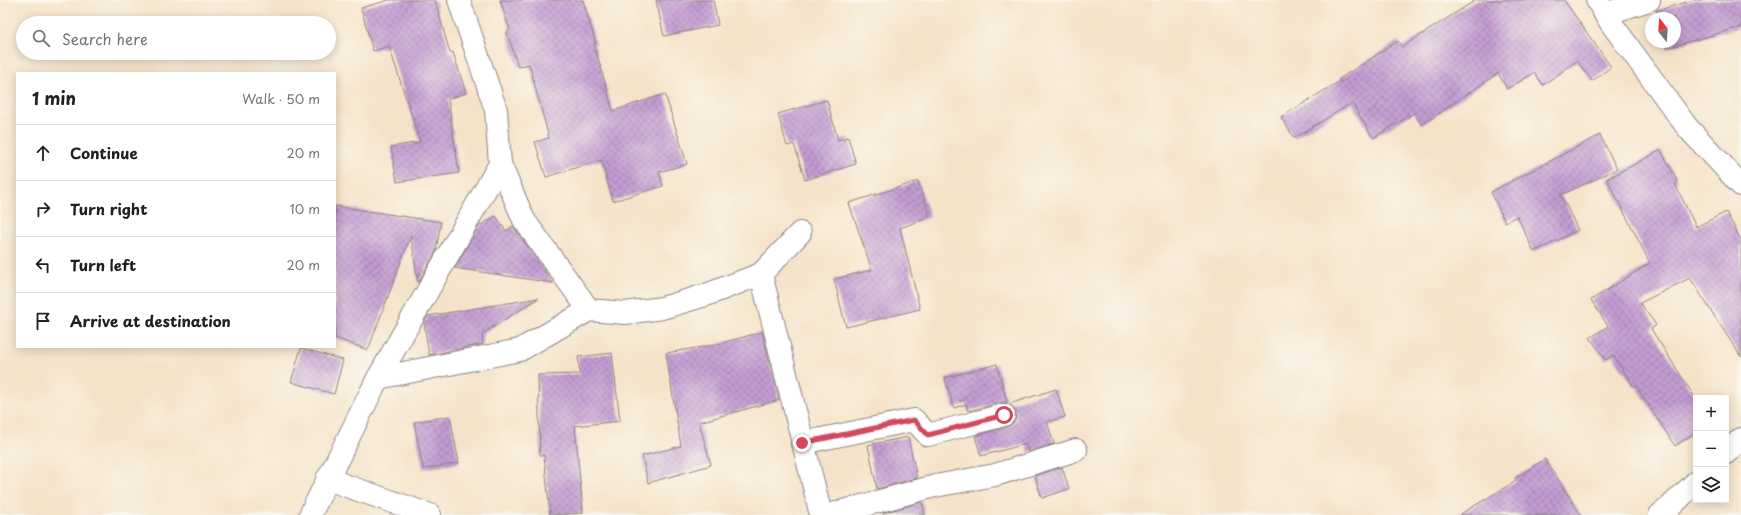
<!DOCTYPE html>
<meta charset="utf-8">
<style>
:root{--surface:#fff;--page:#f6f6f6;--text:#202124;--muted:#757577;--line:#e0e0e0}
body{margin:0;font-family:"Playpen Sans",sans-serif;background:var(--page);color:var(--text)}
.controls{position:absolute;right:12px;bottom:12px;display:grid;overflow:hidden;border-radius:0px;box-shadow:0 2px 10px #0003}
.controls button{width:36px;height:36px;display:grid;place-items:center;padding:0;border:0;border-bottom:1px solid var(--line);background:var(--surface);color:var(--text);font:20px sans-serif}
.compass{position:absolute;left:1645px;top:12px;width:36px;height:36px;border-radius:50%;background:var(--surface);box-shadow:0 2px 10px #0003;rotate:343deg}
.stop{position:absolute;width:12px;height:12px;margin:-9px;border:3px solid #d1495b;border-radius:50%;background:#fff}
.stop.end{background:#d1495b;border-color:#fff;box-shadow:0 1px 4px #0008}
.list{margin:0;padding:0;list-style:none}
h2{display:flex;justify-content:space-between;align-items:center;height:52px;margin:0;padding:0 16px;font-size:17px}
h2 small{font-size:13px;font-weight:400;color:var(--muted)}
.list li{display:grid;grid-template-columns:26px 1fr auto;gap:12px;align-items:center;box-sizing:border-box;height:56px;padding:0 16px;border-top:1px solid var(--line)}
.list b{display:block;font-size:15px;white-space:nowrap}
.list em{font-size:13px;font-style:normal;color:var(--muted)}
.icon{flex:none;width:22px;height:22px;fill:none;stroke:currentColor;stroke-width:2;stroke-linecap:round;stroke-linejoin:round}
.map{position:relative;flex:none;width:1741px;height:515px;overflow:hidden}
.search{position:absolute;background:var(--surface);box-shadow:0 2px 10px #0003;left:16px;top:16px;width:320px;height:44px;display:flex;align-items:center;gap:10px;box-sizing:border-box;padding:0 14px;border-radius:22px;color:var(--muted);font-size:15px}
.panel{position:absolute;background:var(--surface);box-shadow:0 2px 10px #0003;left:16px;top:72px;width:320px;height:276px;border-radius:0px}
.map>svg:first-child{display:block}
</style>
<div class="map">
<svg width="1741" height="515" viewBox="0 0 1741 515">
<defs>
<pattern id="building-cross-hatch" width="8" height="8" patternUnits="userSpaceOnUse"><rect width="8" height="8" fill="#c39cd3"/><path d="M0 0l8 8M0 8l8-8" fill="none" stroke="#9e7fac"/></pattern>
</defs>
<rect width="100%" height="100%" fill="#fbf7ec"/>
<filter id="ink" filterUnits="userSpaceOnUse"><feTurbulence type="fractalNoise" baseFrequency=".025" numOctaves="2"/><feDisplacementMap in="SourceGraphic" scale="8" xChannelSelector="R" yChannelSelector="G"/><feConvolveMatrix kernelMatrix="1 2 1 2 8 2 1 2 1" color-interpolation-filters="sRGB"/></filter>
<filter id="wash" filterUnits="userSpaceOnUse"><feTurbulence type="fractalNoise" baseFrequency=".012" numOctaves="4" result="noise"/><feDisplacementMap in="SourceGraphic" scale="16" xChannelSelector="R" yChannelSelector="G"/><feGaussianBlur stdDeviation="0.9" result="paint"/><feColorMatrix in="noise" values="0 0 0 0 0 0 0 0 0 0 0 0 0 0 0 0 0 1.4 0 .05"/><feComposite in="paint" operator="in"/></filter>
<g filter="url(#wash)">
<rect width="100%" height="100%" fill="#f5e3c9"/>
<g id="blocks">
<!-- building -->
<g fill="url(#building-cross-hatch)">
<path d="M 389,0 L 435,0 L 450,53 L 453,52 L 466,93 L 448,99 L 459,173 L 397,182 L 391,147 L 420,142 L 389,46 L 373,51 L 361,8 Z"/>
<path d="M 500,0 L 583,0 L 596,44 L 594,44 L 613,111 L 665,94 L 687,164 L 659,172 L 663,186 L 613,201 L 601,160 L 546,177 L 535,142 L 549,138 L 529,64 L 518,67 L 507,32 L 510,30 Z"/>
<path d="M 656,0 L 713,0 L 718,25 L 664,36 Z"/>
<path d="M 1476,0 L 1564,0 L 1611,67 L 1592,81 L 1577,61 L 1543,85 L 1534,73 L 1507,89 L 1498,73 L 1422,125 L 1414,113 L 1373,138 L 1352,103 L 1294,138 L 1281,117 L 1340,81 L 1339,79 L 1398,41 L 1402,47 Z"/>
<path d="M 1693,0 L 1741,0 L 1741,27 L 1667,48 L 1665,42 L 1675,42 L 1675,18 L 1658,18 L 1656,11 Z"/>
<path d="M 827,100 L 838,140 L 848,137 L 856,164 L 805,180 L 794,144 L 787,146 L 778,114 Z"/>
<path d="M 1600,135 L 1617,169 L 1561,195 L 1578,230 L 1534,252 L 1517,216 L 1505,222 L 1491,192 Z"/>
<path d="M 1661,150 L 1678,182 L 1675,184 L 1696,227 L 1726,212 L 1741,240 L 1741,357 L 1690,278 L 1640,303 L 1656,325 L 1651,329 L 1696,399 L 1696,432 L 1675,446 L 1636,386 L 1634,387 L 1613,355 L 1606,360 L 1590,338 L 1608,326 L 1591,300 L 1650,263 L 1607,179 Z"/>
<path d="M 918,181 L 930,217 L 900,228 L 920,309 L 846,327 L 834,279 L 872,270 L 849,203 Z"/>
<path d="M 335,206 L 441,222 L 436,251 L 418,283 L 411,235 L 368,350 L 335,338 Z"/>
<path d="M 496,216 L 506,231 L 513,226 L 553,283 L 455,268 L 478,227 Z"/>
<path d="M 539,298 L 482,334 L 483,344 L 429,355 L 424,322 L 428,316 Z"/>
<path d="M 762,332 L 779,400 L 699,422 L 711,465 L 648,483 L 642,456 L 681,446 L 666,353 L 714,345 Z"/>
<path d="M 301,348 L 343,360 L 334,394 L 291,382 Z"/>
<path d="M 612,353 L 620,421 L 575,426 L 583,513 L 550,515 L 544,455 L 540,455 L 538,375 L 580,374 L 578,357 Z"/>
<path d="M 997,364 L 1007,403 L 1001,403 L 968,411 L 966,404 L 954,408 L 945,378 Z"/>
<path d="M 1056,389 L 1065,417 L 1047,422 L 1054,444 L 1028,452 L 1026,444 L 981,456 L 975,436 L 1007,427 L 1012,424 L 1016,419 L 1016,412 L 1013,407 L 1009,404 Z"/>
<path d="M 450,416 L 459,463 L 423,469 L 414,422 Z"/>
<path d="M 908,437 L 917,478 L 877,489 L 868,445 Z"/>
<path d="M 1545,459 L 1581,515 L 1459,515 L 1516,481 L 1515,478 Z"/>
<path d="M 1062,467 L 1069,489 L 1042,498 L 1035,476 Z"/>
<path d="M 922,502 L 925,515 L 883,515 L 883,513 Z"/>
</g>
</g>
</g>
<g filter="url(#ink)">
<use href="#blocks" fill-opacity="0" stroke="#8c8282" stroke-width="1"/>
<g fill="none" stroke-linecap="round" stroke-linejoin="round">
<defs>
<g id="minor">
<path d="M 459,0 L 496,110 L 500,164 L 524,220 L 589,310 L 625,313 L 662,308 L 706,295 L 761,274 L 800,233"/>
<path d="M 1597,0 L 1611,23 L 1687,127 L 1741,185"/>
<path d="M 1605,14 L 1649,0"/>
<path d="M 500,164 L 378,378 L 520,350 L 589,310"/>
<path d="M 761,274 L 821,515"/>
<path d="M 802,443 L 914,420 L 928,435 L 1004,415"/>
<path d="M 1726,453 L 1741,439"/>
<path d="M 327,479 L 430,515"/>
<path d="M 310,515 L 378,378"/>
<path d="M 828,515 L 935,486 L 995,475 L 1076,450"/>
<path d="M 1660,515 L 1669,508 L 1696,482"/>
</g>
</defs>
<!-- minor casing -->
<use href="#minor" stroke="#8c8282" stroke-width="24"/>
<!-- minor -->
<use href="#minor" stroke="#fff" stroke-width="22"/>
</g>
</g>
<g fill="none" stroke-linecap="round" stroke-linejoin="round" filter="url(#ink)">
<!-- route -->
<path stroke="#d1495b" stroke-width="5" d="M 802,443 L 914,420 L 928,435 L 1004,415"/>
</g>
</svg>
<div class="controls">
<button>+</button>
<button>−</button>
<button><svg class="icon" aria-label="layers" viewBox="0 0 24 24"><path d="M12 4l9 5-9 5-9-5zM3 14l9 5 9-5"/></svg></button>
</div>
<svg class="compass" viewBox="-18 -18 36 36"><path d="M0-13l5 13h-10z" fill="#e53935"/><path d="M0 13l5-13h-10z" fill="#757577"/></svg>
<div class="stop" style="left:1004px;top:415px"></div>
<div class="stop end" style="left:802px;top:443px"></div>
<div class="search"><svg class="icon" aria-label="search" viewBox="0 0 24 24"><circle cx="10" cy="10" r="6"/><path d="M15 15l6 6"/></svg>Search here</div>
<section class="panel">
<h2>1 min<small>Walk · 50 m</small></h2>
<ul class="list">
<li><svg class="icon" aria-label="ahead" viewBox="0 0 24 24"><path d="M12 20V5M6 11l6-6 6 6"/></svg><div><b>Continue</b></div><em>20 m</em></li>
<li><svg class="icon" aria-label="right" viewBox="0 0 24 24"><path d="M7 20v-9h11M14 6l5 5-5 5"/></svg><div><b>Turn right</b></div><em>10 m</em></li>
<li><svg class="icon" aria-label="left" viewBox="0 0 24 24"><path d="M17 20v-9H6M10 6l-5 5 5 5"/></svg><div><b>Turn left</b></div><em>20 m</em></li>
<li><svg class="icon" aria-label="arrive" viewBox="0 0 24 24"><path d="M6 21V4h12l-3 4 3 4H6"/></svg><div><b>Arrive at destination</b></div></li>
</ul>
</section>
</div>
